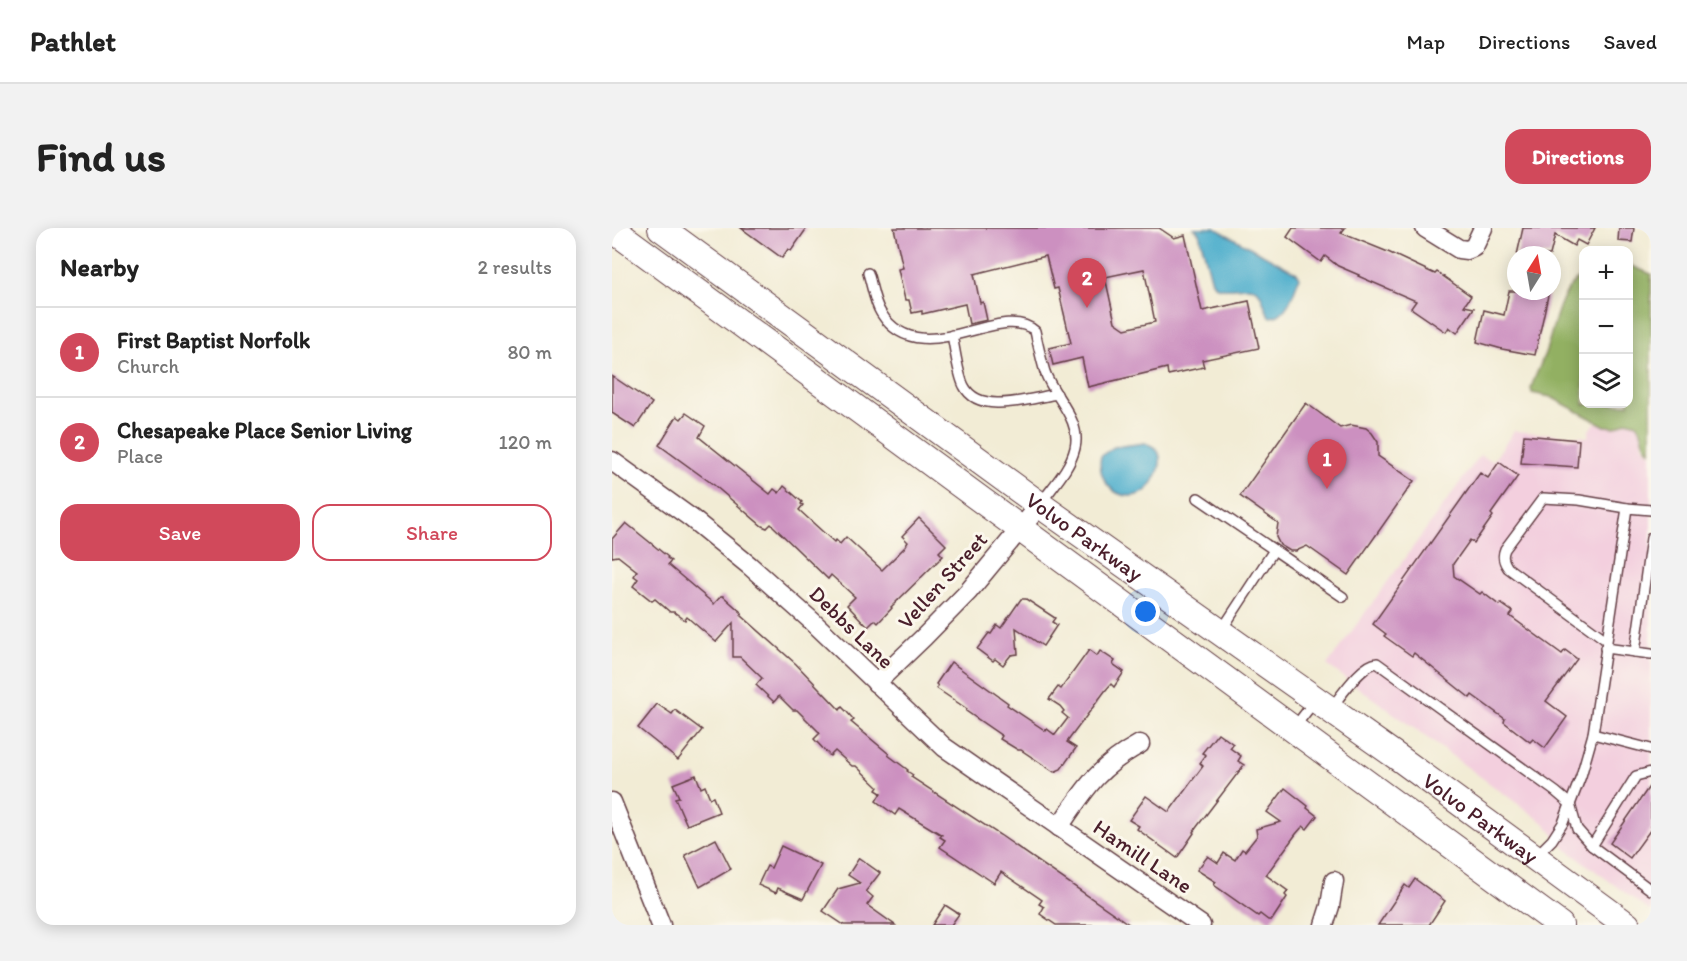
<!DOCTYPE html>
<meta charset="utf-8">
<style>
:root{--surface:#fff;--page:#f2f2f2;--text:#222;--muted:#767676;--line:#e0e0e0;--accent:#d1495b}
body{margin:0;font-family:Itim,sans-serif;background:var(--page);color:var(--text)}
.controls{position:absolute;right:18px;top:18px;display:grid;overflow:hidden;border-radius:12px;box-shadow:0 3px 15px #0003}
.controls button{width:54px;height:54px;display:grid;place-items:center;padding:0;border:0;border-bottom:2px solid var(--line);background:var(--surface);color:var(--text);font:30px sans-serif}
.compass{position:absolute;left:895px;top:18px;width:54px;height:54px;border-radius:50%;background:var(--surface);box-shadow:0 3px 15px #0003;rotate:11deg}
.you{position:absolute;left:534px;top:384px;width:21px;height:21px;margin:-15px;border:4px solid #fff;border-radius:50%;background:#1a73e8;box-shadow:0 0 0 9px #1a73e833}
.badge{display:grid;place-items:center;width:39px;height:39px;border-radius:50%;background:var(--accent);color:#fff;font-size:20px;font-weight:700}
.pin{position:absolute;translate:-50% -50px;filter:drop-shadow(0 2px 3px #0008)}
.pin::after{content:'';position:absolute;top:32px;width:21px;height:18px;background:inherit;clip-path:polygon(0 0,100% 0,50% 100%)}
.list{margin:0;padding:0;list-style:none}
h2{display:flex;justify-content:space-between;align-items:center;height:78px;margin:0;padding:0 24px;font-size:26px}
h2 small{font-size:20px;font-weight:400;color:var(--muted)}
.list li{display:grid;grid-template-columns:39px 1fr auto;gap:18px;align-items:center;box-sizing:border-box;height:90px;padding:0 24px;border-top:2px solid var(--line)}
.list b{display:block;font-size:22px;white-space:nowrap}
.list p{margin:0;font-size:20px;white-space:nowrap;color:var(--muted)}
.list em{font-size:20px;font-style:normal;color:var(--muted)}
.actions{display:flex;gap:12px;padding:18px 24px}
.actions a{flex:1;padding:14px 0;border:2px solid var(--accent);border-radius:18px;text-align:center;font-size:21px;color:var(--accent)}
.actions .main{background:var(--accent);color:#fff}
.icon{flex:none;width:33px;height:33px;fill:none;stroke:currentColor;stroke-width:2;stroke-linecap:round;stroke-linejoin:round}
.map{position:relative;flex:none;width:1039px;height:697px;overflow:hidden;border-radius:18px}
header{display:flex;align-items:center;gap:36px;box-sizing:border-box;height:84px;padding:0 30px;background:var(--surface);border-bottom:2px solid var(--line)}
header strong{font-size:28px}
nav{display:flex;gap:33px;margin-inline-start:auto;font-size:21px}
.intro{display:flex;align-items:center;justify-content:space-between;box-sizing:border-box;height:144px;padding:0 36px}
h1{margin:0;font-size:42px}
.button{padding:15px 27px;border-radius:18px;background:var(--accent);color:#fff;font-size:21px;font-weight:700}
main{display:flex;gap:36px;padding:0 36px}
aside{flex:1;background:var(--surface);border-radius:18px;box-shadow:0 3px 15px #0003}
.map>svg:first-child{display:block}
</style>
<header>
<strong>Pathlet</strong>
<nav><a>Map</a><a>Directions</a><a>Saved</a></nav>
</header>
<div class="intro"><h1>Find us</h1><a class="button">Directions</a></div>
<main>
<aside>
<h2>Nearby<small>2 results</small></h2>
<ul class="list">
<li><span class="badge">1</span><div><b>First Baptist Norfolk</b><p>Church</p></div><em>80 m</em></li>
<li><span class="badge">2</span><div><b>Chesapeake Place Senior Living</b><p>Place</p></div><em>120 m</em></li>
</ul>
<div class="actions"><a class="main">Save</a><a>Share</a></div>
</aside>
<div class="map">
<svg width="1039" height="697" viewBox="0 0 1039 697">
<rect width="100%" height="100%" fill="#fbf7ec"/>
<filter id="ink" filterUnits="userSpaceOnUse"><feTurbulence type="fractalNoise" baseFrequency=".0167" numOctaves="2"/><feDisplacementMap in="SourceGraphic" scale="12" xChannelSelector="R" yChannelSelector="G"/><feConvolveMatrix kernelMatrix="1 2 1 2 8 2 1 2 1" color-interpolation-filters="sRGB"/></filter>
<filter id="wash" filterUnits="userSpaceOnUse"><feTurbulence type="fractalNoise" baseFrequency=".008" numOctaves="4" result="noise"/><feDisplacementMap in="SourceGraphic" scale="24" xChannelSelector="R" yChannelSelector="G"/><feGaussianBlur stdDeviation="1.35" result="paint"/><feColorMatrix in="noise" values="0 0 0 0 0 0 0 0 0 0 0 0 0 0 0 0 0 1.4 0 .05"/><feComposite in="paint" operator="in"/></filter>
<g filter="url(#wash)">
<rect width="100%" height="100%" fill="#f2ecd5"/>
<!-- built -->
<path fill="#f3cfde" d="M 1015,194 L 1025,196 L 1028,200 L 1031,218 L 1039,226 L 1039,684 L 955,622 L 932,595 L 715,437 L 868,227 L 881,233 L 902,203 L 976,209 L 977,202 L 983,195 L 1003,200 Z"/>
<!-- forest -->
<path fill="#92b062" stroke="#6e6846" stroke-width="1.5" d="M 1017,37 L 1039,46 L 1039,224 C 1028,214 1033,205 1025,196 L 1014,193 L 1003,199 L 993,198 L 939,169 L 920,165 L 919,160 C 924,145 932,131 936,116 C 944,91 948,62 971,46 L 972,176 L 1017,176 Z"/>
<!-- water -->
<g fill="#4daecc" stroke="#4c667c" stroke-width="1.5">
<path d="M 582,0 L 603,0 L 685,45 L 687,50 C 682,64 675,90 658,89 C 652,81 652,70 646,63 C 640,54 617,64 605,59 L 600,54 L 587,5 Z"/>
<path d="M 533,215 C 537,217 542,218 545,222 C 554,235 541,261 528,266 C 503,275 484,250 489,228 L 502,219 Z"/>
</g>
<g id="blocks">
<!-- building -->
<g fill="#cc90c0" fill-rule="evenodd">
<path d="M 129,0 L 195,0 L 179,23 L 176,21 L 170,30 Z"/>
<path d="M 282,0 L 547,0 L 562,10 L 573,7 L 590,83 L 637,73 L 647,120 L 590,132 L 592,139 L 556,147 L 555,140 L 476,159 L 470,130 L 441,137 L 437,120 L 459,115 L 446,60 L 442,61 L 434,28 L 362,46 L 368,75 L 371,74 L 375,92 L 357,96 L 353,76 L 310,86 L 310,83 L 300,85 L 297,72 L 293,72 L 286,41 L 291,40 ZM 532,41 L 543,94 L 513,101 L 503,94 L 493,49 Z"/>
<path d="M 681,0 L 733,0 L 729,5 L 776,24 L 823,46 L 825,44 L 859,68 L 852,78 L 862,80 L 845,105 L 837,99 L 834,104 L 799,80 L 804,73 L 746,48 L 747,47 L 726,38 L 713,28 L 709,34 L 675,9 Z"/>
<path d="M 911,0 L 983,0 L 974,17 L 965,12 L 962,18 L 943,7 L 938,27 L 905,27 Z"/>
<path d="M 1007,0 L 1022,0 L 1020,14 L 1006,13 Z"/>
<path d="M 897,63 L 937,63 L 923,127 L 890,121 L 865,114 L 872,82 L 892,87 Z"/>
<path d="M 0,148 L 40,175 L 23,200 L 0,185 Z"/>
<path d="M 694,175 L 728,200 L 739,197 L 754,200 L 760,205 L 766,214 L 766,228 L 802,253 L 736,347 L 695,318 L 684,323 L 678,323 L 668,317 L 664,309 L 666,295 L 628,268 Z"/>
<path d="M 74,185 L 93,198 L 87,209 L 158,266 L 162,261 L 167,265 L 172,258 L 190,274 L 189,276 L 191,277 L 187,282 L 222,314 L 224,312 L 228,316 L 234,309 L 270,342 L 293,319 L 296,314 L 290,308 L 307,290 L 334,317 L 327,324 L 331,328 L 279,379 L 280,380 L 266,395 L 263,392 L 256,399 L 235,377 L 243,369 L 219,347 L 216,351 L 159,296 L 155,300 L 150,298 L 102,257 L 47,217 L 65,188 L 69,191 Z"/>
<path d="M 912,207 L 967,212 L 965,239 L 909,235 Z"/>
<path d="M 887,234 L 906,248 L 879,286 L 881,288 L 862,315 L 858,312 L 841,336 L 842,348 L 868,366 L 870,364 L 887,377 L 888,375 L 901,384 L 898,388 L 950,426 L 953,422 L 965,431 L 934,473 L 955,489 L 933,520 L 921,511 L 918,514 L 892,494 L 893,491 L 860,467 L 858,470 L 802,425 L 800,428 L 772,408 L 774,406 L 761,396 L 868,245 L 876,250 Z"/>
<path d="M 14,295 L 56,329 L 55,330 L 59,333 L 56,337 L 102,376 L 109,368 L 111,368 L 130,385 L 129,387 L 184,436 L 228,482 L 230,479 L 235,484 L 242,492 L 239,494 L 277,526 L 276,527 L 296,542 L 295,543 L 301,547 L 299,549 L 388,607 L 518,697 L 444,697 L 428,686 L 432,679 L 427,676 L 430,672 L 389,644 L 382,655 L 328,619 L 333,612 L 328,609 L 330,607 L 287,581 L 283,587 L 264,573 L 269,565 L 264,562 L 266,559 L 244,538 L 240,538 L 223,523 L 218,528 L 202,511 L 208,505 L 185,482 L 181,482 L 167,468 L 162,474 L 144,457 L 150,450 L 128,429 L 121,429 L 121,395 L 104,414 L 75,389 L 73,392 L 62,384 L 58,384 L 43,371 L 40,373 L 21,358 L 26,351 L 22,348 L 25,343 L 6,328 L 0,329 L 0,311 Z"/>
<path d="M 409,371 L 414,371 L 443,390 L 440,394 L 445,397 L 431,418 L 404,400 L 406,426 L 399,427 L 391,437 L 383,431 L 381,433 L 365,421 L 377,405 L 379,406 L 385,397 L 389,400 Z"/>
<path d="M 477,422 L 485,428 L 488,423 L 503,433 L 501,436 L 512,444 L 502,459 L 499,456 L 493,463 L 455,514 L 464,520 L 449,541 L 442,544 L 409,522 L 406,522 L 388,511 L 390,508 L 354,483 L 355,481 L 324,460 L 326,458 L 324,456 L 339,434 L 396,475 L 395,477 L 434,503 L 435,501 L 443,507 L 456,490 L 450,485 L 452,483 L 448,478 L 437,471 L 446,459 L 449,461 Z"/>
<path d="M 45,476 L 60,486 L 63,482 L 90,502 L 66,532 L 26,500 Z"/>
<path d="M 606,505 L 621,516 L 618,520 L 629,528 L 626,533 L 632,537 L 581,604 L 582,605 L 565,630 L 525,601 L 527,598 L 517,592 L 534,568 L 557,584 L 591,538 L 588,535 L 594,527 L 590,525 Z"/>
<path d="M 84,547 L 89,560 L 93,558 L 98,570 L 101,569 L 107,584 L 75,597 L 63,570 L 67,569 L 61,556 Z"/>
<path d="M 1039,556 L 1039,601 L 1018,630 L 998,615 Z"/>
<path d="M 673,560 L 696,578 L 695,580 L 705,588 L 695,601 L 691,598 L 684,606 L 654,647 L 676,663 L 673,667 L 675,669 L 660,692 L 656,692 L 648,686 L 646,688 L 602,657 L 604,654 L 585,642 L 596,628 L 606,635 L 612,625 L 623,632 L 630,621 L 633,623 L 645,608 L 644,601 L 669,594 L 655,584 Z"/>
<path d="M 104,611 L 119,641 L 88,659 L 73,627 Z"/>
<path d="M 169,618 L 209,637 L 191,671 L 166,660 L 164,665 L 146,657 L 155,638 L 159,640 Z"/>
<path d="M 247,630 L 268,645 L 254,663 L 261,669 L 255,677 L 283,697 L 232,697 L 211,683 L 226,661 L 248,655 L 236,647 Z"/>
<path d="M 803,651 L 833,673 L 817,697 L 766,697 L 793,657 L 797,660 Z"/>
<path d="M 333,677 L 347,686 L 339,697 L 320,697 Z"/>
</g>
</g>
</g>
<g filter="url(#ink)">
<use href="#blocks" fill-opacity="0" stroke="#633e44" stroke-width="1.5"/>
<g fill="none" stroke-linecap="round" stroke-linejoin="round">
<defs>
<g id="service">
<path d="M 256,45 C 260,57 262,74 269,85 C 308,147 389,72 423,103 C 426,117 429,131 433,144 C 441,168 470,192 463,220 C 458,241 441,258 429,275"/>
<path d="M 340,107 C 343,121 346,147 352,158 C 367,188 419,170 445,166"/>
<path d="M 586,270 L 731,369"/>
<path d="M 609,403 L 662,322"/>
<path d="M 994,412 L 896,340 C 891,333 890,328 893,321 L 931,270 L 967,272 L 1015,280"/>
<path d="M 993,420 L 1039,426"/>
<path d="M 1023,424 L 1039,310"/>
<path d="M 719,480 C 729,468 750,436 765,435 L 944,564 L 958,576 L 965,601 L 980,618 L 1039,662"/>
<path d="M 681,501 L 702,474"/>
<path d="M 981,506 L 1039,521"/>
<path d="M 980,618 L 1024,548 L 1039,544"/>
<path d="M 923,629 L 940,612 L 951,595 L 969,548 L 981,506 L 1015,280 L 1039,282"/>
</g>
<g id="minor">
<path d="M 813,0 L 847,21 L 855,22 L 862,19 L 871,0"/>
<path d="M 0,233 L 79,290 L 138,338 L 201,394 L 332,519 L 589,697"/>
<path d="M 264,455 L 312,409 L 356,364 L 428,277"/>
<path d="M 0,574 L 49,697"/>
<path d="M 447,599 C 473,561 486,539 528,516"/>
<path d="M 712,697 L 718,678 L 722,653"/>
</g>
<g id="secondary">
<path id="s1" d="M 49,0 L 428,277 L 791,533 L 1015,697"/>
<path d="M 0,1 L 948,697"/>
</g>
</defs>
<!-- service casing -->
<use href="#service" stroke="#633e44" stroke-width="12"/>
<!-- minor casing -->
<use href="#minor" stroke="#633e44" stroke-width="21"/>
<!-- secondary casing -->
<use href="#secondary" stroke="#633e44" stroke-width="28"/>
<!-- service -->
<use href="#service" stroke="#fff" stroke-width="9"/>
<!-- minor -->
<use href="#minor" stroke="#fff" stroke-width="18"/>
<!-- secondary -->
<use href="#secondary" stroke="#fff" stroke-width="26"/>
</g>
</g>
<g text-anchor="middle" stroke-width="6" stroke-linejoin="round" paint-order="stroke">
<!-- street labels -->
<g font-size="22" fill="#4a1f2b" stroke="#fbf7ec">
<text dy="8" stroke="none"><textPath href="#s1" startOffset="524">Volvo Parkway</textPath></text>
<text transform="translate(330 352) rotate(-48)" y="8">Vellen Street</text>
<text transform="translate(240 399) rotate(44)" y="8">Debbs Lane</text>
<text dy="8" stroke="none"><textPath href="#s1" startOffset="1010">Volvo Parkway</textPath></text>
<text transform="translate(531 628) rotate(34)" y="8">Hamill Lane</text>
</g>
</g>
</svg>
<div class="controls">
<button>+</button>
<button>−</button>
<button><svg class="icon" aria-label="layers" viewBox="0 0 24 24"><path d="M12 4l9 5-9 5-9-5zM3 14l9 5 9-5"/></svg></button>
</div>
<svg class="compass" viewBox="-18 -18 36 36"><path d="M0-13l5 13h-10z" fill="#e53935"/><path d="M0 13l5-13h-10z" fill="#767676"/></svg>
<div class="you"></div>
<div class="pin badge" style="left:715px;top:261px">1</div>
<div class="pin badge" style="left:475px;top:80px">2</div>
</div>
</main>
